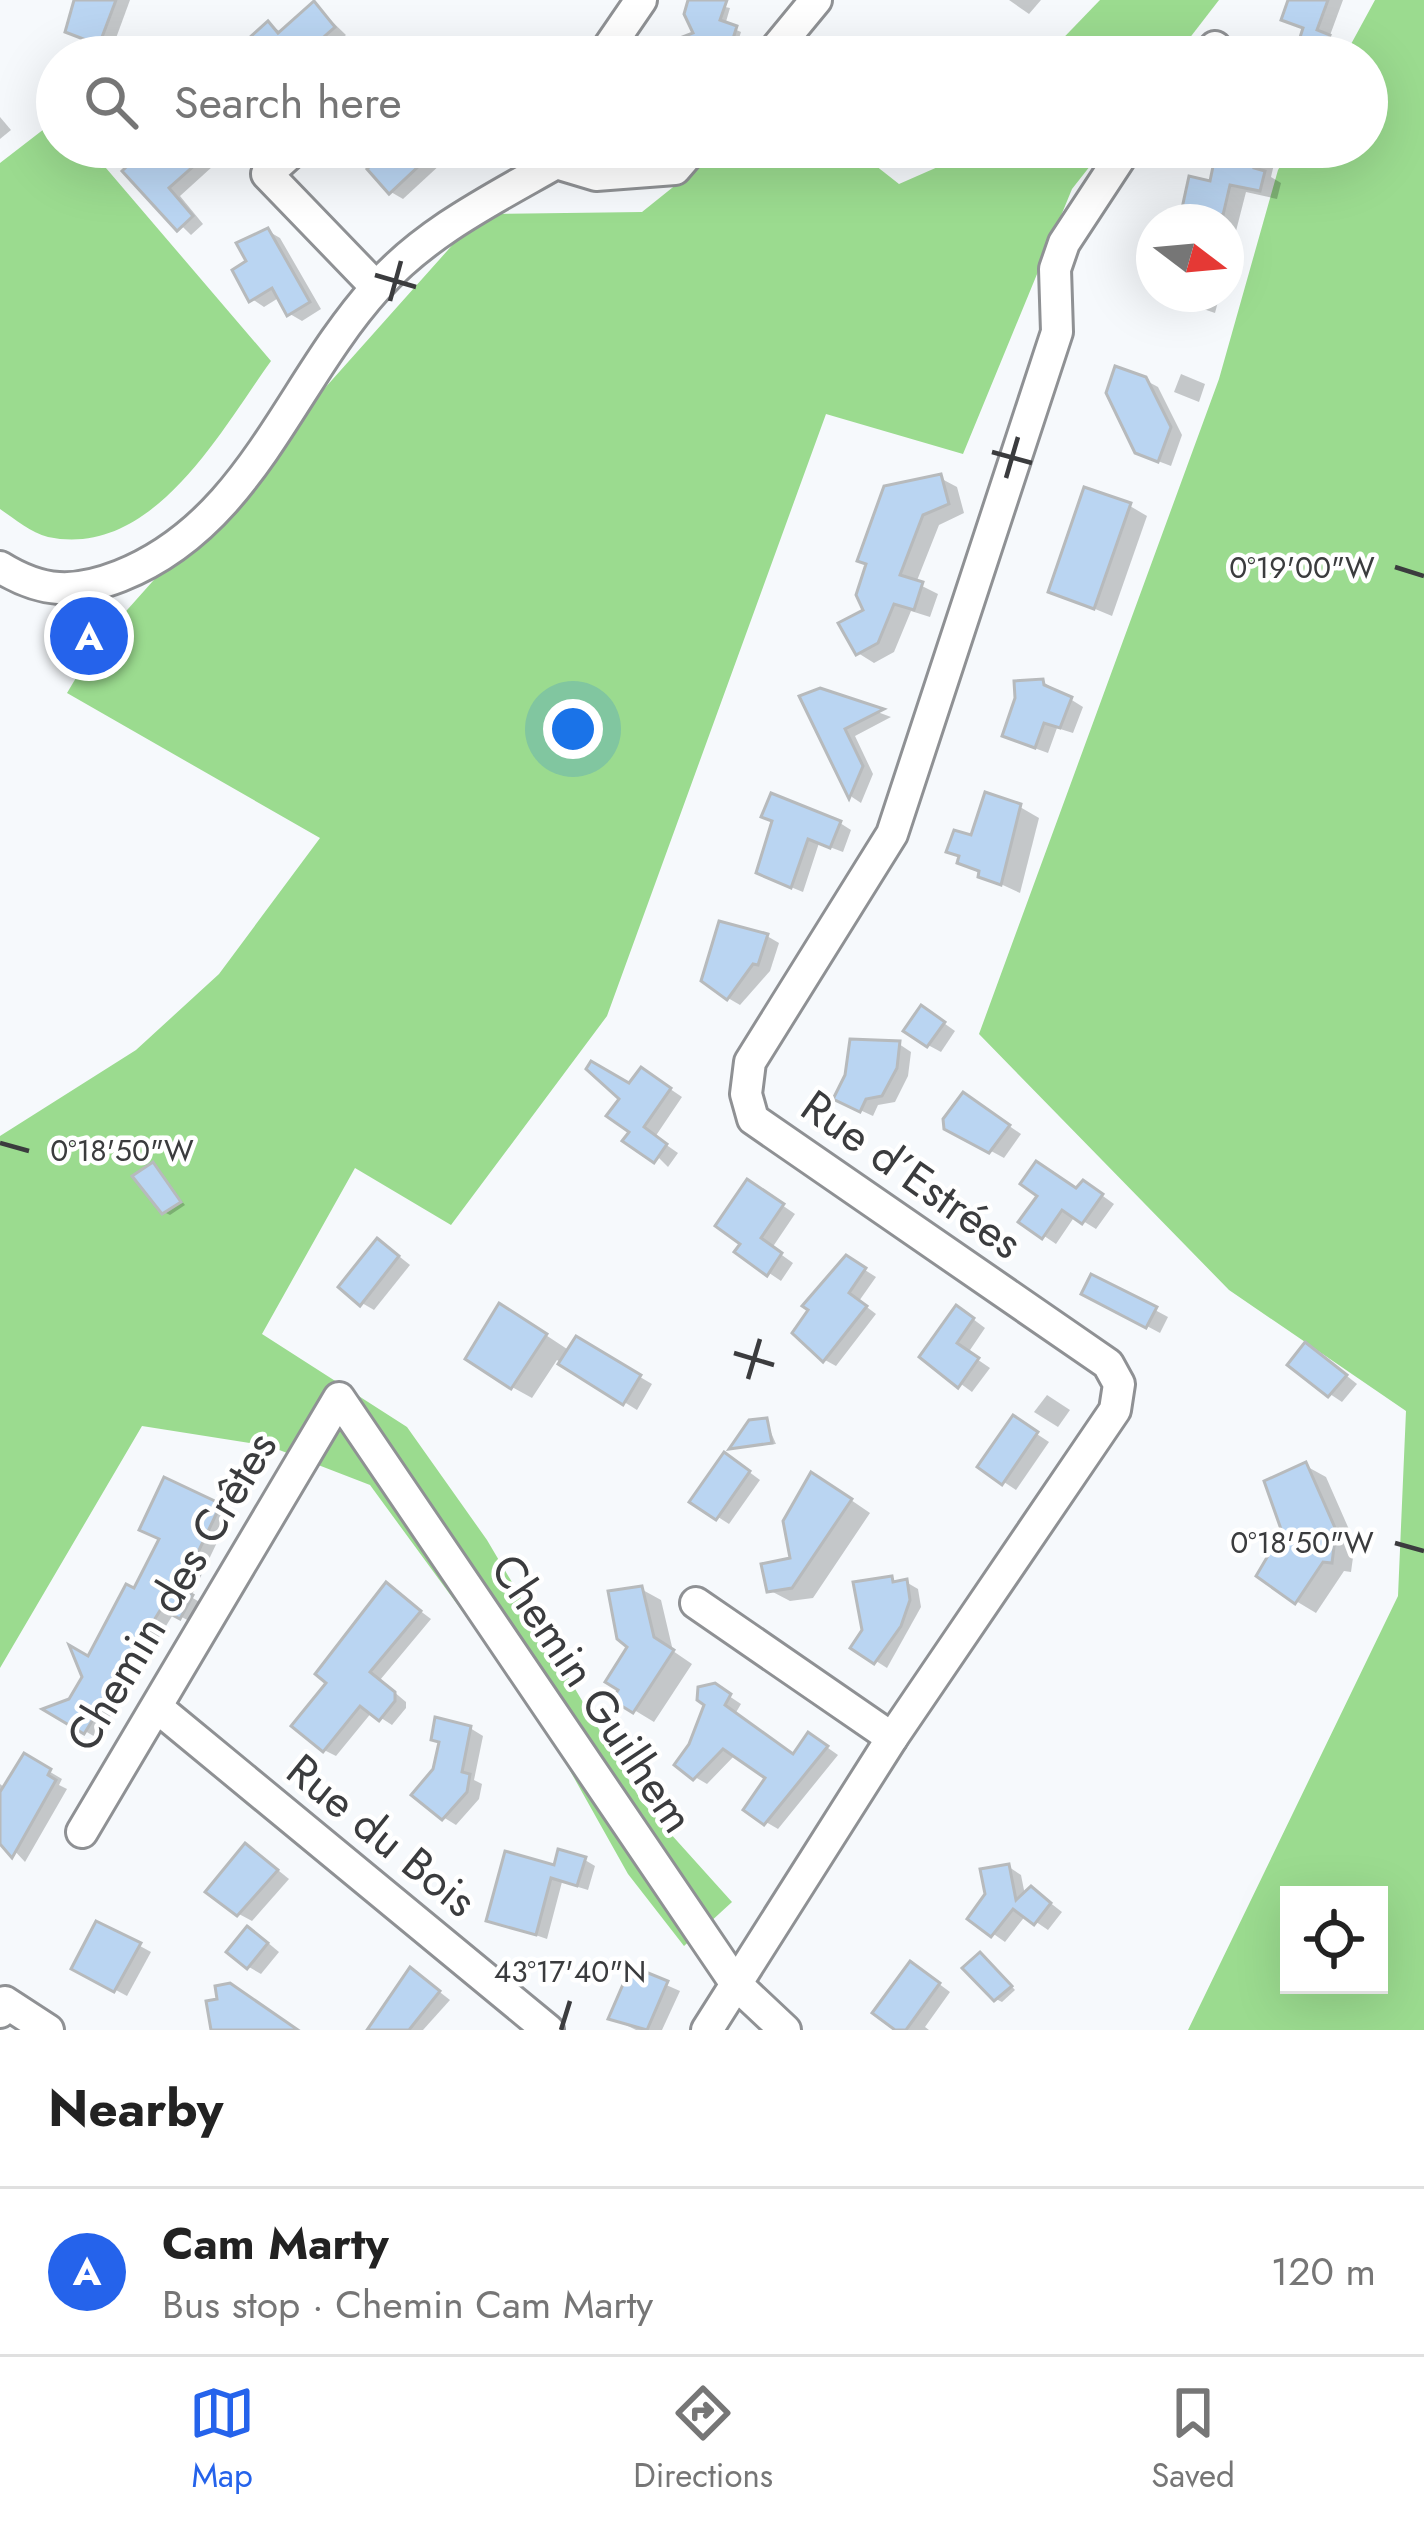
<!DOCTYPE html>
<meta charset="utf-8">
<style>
:root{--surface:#fff;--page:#f6f6f6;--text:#222;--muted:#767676;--line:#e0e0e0;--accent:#2563eb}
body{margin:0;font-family:Jost,sans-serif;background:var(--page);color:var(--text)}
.controls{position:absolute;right:36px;bottom:36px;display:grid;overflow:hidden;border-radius:0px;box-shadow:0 12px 48px #0002}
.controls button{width:108px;height:108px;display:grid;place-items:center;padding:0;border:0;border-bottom:3px solid var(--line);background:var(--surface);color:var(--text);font:60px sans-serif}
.compass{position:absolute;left:1136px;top:204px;width:108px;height:108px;border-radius:50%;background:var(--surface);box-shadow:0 12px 48px #0002;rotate:106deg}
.you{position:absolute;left:573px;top:729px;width:42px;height:42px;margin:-30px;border:9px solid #fff;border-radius:50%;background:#1a73e8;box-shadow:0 0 0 18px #1a73e833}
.badge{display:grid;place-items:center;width:78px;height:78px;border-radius:50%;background:var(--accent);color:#fff;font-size:39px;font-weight:700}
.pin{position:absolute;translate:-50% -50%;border:6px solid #fff;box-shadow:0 3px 12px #0006}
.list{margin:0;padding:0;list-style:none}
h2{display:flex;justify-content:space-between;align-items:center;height:156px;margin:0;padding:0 48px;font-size:51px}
h2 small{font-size:39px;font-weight:400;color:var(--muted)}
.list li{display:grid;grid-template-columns:78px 1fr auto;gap:36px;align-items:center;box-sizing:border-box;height:168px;padding:0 48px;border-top:3px solid var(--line)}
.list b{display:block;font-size:45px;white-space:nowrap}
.list p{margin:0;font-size:39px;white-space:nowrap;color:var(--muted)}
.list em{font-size:39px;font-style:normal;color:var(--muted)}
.icon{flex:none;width:66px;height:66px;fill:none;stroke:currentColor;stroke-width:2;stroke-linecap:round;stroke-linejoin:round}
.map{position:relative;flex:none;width:1424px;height:2030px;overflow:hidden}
.search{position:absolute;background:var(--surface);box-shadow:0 12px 48px #0002;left:36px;right:36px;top:36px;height:132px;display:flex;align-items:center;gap:30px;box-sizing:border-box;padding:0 42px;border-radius:66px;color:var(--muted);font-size:45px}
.sheet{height:324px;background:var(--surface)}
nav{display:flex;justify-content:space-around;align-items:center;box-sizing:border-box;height:168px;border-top:3px solid var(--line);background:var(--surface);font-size:33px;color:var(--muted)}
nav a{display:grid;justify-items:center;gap:6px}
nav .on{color:var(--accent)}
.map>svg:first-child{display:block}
</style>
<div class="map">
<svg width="1424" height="2030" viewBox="0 0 1424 2030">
<rect width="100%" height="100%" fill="#f6f9fc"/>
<!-- green -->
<g fill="#9bdb8f" fill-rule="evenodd">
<path d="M 1100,0 L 1219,0 L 1175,57 L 1045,57 Z"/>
<path d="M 1375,0 L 1424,0 L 1424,2030 L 1188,2030 L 1398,1596 L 1406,1411 L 1229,1290 L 979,1034 L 1219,379 L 1278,170 L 1291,147 L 1367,147 L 1367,57 L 1344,57 ZM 1379,1895 L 1379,1985 L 1289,1985 L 1289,1895 Z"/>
<path d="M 57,119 L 57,147 L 88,147 L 271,361 C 221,430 153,559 48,537 C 31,533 15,519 0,509 L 0,163 Z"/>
<path d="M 723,147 L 852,147 L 899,184 L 940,166 L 958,147 L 1105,147 L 1072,189 L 963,454 L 826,414 L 607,1016 L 451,1225 L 355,1168 L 262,1334 L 407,1427 L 487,1540 L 642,1802 L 732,1902 L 684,1946 L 628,1874 L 541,1719 L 370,1485 L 269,1446 L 142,1426 L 0,1668 L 0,1136 L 136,1050 L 219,974 L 320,838 L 67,693 L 95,646 L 480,214 L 642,212 Z"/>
</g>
<!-- shadow -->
<g fill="#0003">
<path d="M 79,0 L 130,0 L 112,49 L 82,38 Z"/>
<path d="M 692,0 L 730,8 L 725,25 L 741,32 L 736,48 L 713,40 L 707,57 L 678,57 L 697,34 Z"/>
<path d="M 1009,0 L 1041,0 L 1029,14 Z"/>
<path d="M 1291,0 L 1343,0 L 1329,38 L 1342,45 L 1337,57 L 1316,57 L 1300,48 L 1306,29 L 1297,26 Z"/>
<path d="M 315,5 L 346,35 L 321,57 L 232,57 L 269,25 L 283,33 Z"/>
<path d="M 0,117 L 11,130 L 0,139 Z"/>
<path d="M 171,147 L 246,147 L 241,151 L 234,147 L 180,196 L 203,224 L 191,235 L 126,171 Z"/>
<path d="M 395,147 L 426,147 L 442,163 L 403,199 L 391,192 Z"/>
<path d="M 906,147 L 940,147 L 927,162 Z"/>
<path d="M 1221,147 L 1278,147 L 1271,177 L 1281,183 L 1277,199 L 1246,192 L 1226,270 L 1226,222 L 1166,222 L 1168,215 L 1183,218 L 1212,184 Z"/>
<path d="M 268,231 L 280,238 L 321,309 L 302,321 L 290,314 L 280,297 L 264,307 L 252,299 L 250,262 Z"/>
<path d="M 1220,294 L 1215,313 L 1162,295 L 1162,294 Z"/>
<path d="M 1181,374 L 1205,384 L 1199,402 L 1174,392 Z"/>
<path d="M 1145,380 L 1158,387 L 1182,435 L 1171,466 L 1150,458 Z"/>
<path d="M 940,478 L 957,487 L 964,513 L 939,525 L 916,583 L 938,594 L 930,617 L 911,611 L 894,652 L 874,663 L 858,653 L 867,611 L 869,564 Z"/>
<path d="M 1130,506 L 1147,516 L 1112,616 L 1052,591 Z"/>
<path d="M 1043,682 L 1083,707 L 1073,733 L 1057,728 L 1048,753 L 1018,742 Z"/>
<path d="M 821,691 L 891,717 L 855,736 L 873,774 L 861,803 L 852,797 L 803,698 Z"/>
<path d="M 1020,807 L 1039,818 L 1020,893 L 981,875 L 950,851 Z"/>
<path d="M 775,821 L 840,823 L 851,830 L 843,852 L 819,843 L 803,892 L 771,879 Z"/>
<path d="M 767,936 L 779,943 L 770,971 L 740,1005 L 728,998 Z"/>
<path d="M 934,1016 L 955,1031 L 941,1052 L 928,1045 Z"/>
<path d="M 899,1044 L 911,1052 L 908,1076 L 895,1102 L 878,1105 L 873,1116 L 849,1105 Z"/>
<path d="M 654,1078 L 682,1097 L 655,1137 L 678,1153 L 668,1167 L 633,1132 L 630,1087 Z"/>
<path d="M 976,1103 L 1021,1134 L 1004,1158 L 947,1127 Z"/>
<path d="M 153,1166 L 185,1205 L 170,1215 L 164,1212 Z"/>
<path d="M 760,1190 L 795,1214 L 772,1248 L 793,1263 L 781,1281 L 738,1252 Z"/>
<path d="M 1078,1191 L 1096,1191 L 1114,1204 L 1096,1229 L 1075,1216 L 1056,1244 L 1022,1221 Z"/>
<path d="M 390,1249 L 410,1265 L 374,1310 L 362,1303 Z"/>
<path d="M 846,1258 L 876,1277 L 859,1301 L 876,1314 L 836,1366 L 825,1360 Z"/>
<path d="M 1085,1293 L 1155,1310 L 1168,1317 L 1160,1333 Z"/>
<path d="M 969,1316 L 985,1328 L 968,1353 L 990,1368 L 972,1392 L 923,1356 Z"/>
<path d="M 520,1318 L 570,1351 L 577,1340 L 652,1384 L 637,1410 L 557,1360 L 532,1398 L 512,1387 Z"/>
<path d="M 1318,1353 L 1357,1384 L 1342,1402 L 1330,1394 Z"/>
<path d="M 1047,1395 L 1070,1410 L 1058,1427 L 1034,1412 Z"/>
<path d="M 1014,1419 L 1049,1442 L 1016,1490 L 1004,1482 Z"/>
<path d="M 766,1421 L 776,1444 L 733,1448 Z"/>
<path d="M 737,1463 L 760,1480 L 729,1524 L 693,1501 Z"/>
<path d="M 1306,1466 L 1326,1477 L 1355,1543 L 1351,1572 L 1344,1571 L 1316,1613 L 1296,1601 L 1285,1533 Z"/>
<path d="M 832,1487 L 870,1513 L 813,1598 L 790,1601 L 769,1590 L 793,1560 Z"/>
<path d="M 219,1507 L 231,1513 L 191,1597 L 203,1604 L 193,1623 L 174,1613 L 97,1738 L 49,1710 L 71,1702 L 89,1660 L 136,1592 Z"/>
<path d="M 906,1582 L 918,1589 L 921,1607 L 887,1668 L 854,1647 Z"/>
<path d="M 387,1586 L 431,1619 L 380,1680 L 406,1702 L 406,1708 L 392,1725 L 372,1712 L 336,1756 L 324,1750 L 330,1682 Z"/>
<path d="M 641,1589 L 661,1600 L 673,1651 L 692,1664 L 654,1722 L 616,1699 Z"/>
<path d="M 714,1686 L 741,1704 L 735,1714 L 794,1756 L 821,1743 L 838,1755 L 778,1829 L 766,1822 L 770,1777 L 736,1754 L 707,1784 L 695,1777 L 692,1746 Z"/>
<path d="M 470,1728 L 483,1736 L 474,1780 L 482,1784 L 479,1799 L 456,1825 L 443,1817 Z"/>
<path d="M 25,1757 L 62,1779 L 59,1785 L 67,1789 L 25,1862 L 0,1835 L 0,1784 L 5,1788 Z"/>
<path d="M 258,1854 L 289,1879 L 252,1921 L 239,1914 Z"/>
<path d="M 585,1860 L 595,1866 L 588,1890 L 562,1882 L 547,1939 L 489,1919 L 556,1869 Z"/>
<path d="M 1009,1867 L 1021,1875 L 1025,1895 L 1044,1898 L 1062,1912 L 1048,1930 L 1026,1915 L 1005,1942 L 971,1918 Z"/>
<path d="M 261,1937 L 279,1952 L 261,1974 L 249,1967 Z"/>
<path d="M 140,1946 L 151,1952 L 127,1996 L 75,1968 Z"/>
<path d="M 986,1958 L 1015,1990 L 1002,2002 L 996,1999 Z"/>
<path d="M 632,1970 L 680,1991 L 662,2030 L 636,2030 L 612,2018 Z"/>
<path d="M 923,1972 L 950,1992 L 925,2027 L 929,2030 L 900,2030 Z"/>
<path d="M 423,1979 L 450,2000 L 423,2030 L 385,2030 Z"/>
</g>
<!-- building -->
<g fill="#bad5f2" stroke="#b7babc" stroke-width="3">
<path d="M 74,0 L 116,0 L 99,45 L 65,32 Z"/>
<path d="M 688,0 L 727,0 L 720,20 L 737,26 L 730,48 L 707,40 L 701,57 L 673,57 L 680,38 L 693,33 L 684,14 Z"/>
<path d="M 1288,0 L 1328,0 L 1317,30 L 1330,35 L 1322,57 L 1296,50 L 1303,28 L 1281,20 Z"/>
<path d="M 314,1 L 335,27 L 301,57 L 228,57 L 268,21 L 278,33 Z"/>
<path d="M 167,147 L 183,147 L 197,163 L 169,188 L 193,216 L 177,231 L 122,171 L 142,152 L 160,153 Z"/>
<path d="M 391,147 L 439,147 L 389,194 L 367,169 Z"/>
<path d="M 1217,147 L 1259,147 L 1254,168 L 1265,171 L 1260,191 L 1230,185 L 1223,215 L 1216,214 L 1214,222 L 1179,222 L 1189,176 L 1210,181 Z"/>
<path d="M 268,228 L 310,302 L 287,316 L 272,288 L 249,302 L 232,270 L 246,261 L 236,243 Z"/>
<path d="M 1115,366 L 1146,377 L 1171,427 L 1158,462 L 1135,453 L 1106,393 Z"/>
<path d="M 941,474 L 949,504 L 923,515 L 900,575 L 923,582 L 914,610 L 894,604 L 878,643 L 856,655 L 838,623 L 863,610 L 856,595 L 866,564 L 857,561 L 884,486 Z"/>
<path d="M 1084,487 L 1131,503 L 1094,609 L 1048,592 Z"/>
<path d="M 1043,679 L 1044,685 L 1072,697 L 1060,728 L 1044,723 L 1035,748 L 1002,736 L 1015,698 L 1014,681 Z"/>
<path d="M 820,688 L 884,709 L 845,729 L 863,766 L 849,799 L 799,696 Z"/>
<path d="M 985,792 L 1021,804 L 1001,885 L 978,877 L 979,871 L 957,863 L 959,856 L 946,852 L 954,830 L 971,835 Z"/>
<path d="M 771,793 L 841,821 L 830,848 L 808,839 L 791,888 L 756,873 L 772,821 L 761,817 Z"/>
<path d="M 719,921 L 768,934 L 758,965 L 753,964 L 727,1000 L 701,981 Z"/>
<path d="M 921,1005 L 945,1022 L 927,1047 L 903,1031 Z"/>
<path d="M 850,1039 L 900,1041 L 897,1068 L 882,1096 L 866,1099 L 860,1112 L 833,1099 L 845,1075 Z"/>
<path d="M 591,1061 L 629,1083 L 641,1067 L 671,1088 L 644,1127 L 667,1144 L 654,1163 L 622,1141 L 629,1132 L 606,1116 L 619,1099 L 586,1069 Z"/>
<path d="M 963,1092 L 1010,1125 L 989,1153 L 944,1129 L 943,1119 Z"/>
<path d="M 1036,1161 L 1076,1188 L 1083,1180 L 1103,1194 L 1082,1224 L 1062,1210 L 1042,1239 L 1018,1222 L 1037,1196 L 1020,1184 Z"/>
<path d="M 153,1162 L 181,1202 L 162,1214 L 132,1176 Z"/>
<path d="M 747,1179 L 784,1204 L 761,1238 L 782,1253 L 767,1276 L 734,1252 L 740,1244 L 715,1226 Z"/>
<path d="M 377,1238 L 399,1256 L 360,1306 L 338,1287 Z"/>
<path d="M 846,1255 L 866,1268 L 849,1293 L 867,1306 L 823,1362 L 792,1333 L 808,1310 L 802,1306 Z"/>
<path d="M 1091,1274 L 1157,1307 L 1146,1328 L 1081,1294 Z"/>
<path d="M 499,1303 L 547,1334 L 511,1389 L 465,1359 Z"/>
<path d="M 956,1305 L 974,1318 L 957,1343 L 979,1358 L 958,1388 L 919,1357 Z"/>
<path d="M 576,1336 L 641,1375 L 623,1405 L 558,1364 Z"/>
<path d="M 1305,1342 L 1347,1375 L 1328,1397 L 1287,1365 Z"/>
<path d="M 1013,1415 L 1038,1432 L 1002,1485 L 977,1467 Z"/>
<path d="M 767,1418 L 772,1443 L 729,1449 L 749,1420 Z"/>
<path d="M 724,1452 L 750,1471 L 716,1520 L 689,1502 Z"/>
<path d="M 1306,1462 L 1336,1530 L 1332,1563 L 1323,1562 L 1295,1604 L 1256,1576 L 1282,1532 L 1264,1481 Z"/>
<path d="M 811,1472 L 852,1499 L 792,1588 L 767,1592 L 761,1564 L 790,1558 L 783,1521 Z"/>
<path d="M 164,1477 L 221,1504 L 181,1588 L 193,1595 L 180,1619 L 161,1609 L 84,1734 L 42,1709 L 69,1699 L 82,1677 L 69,1645 L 88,1656 L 126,1584 L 134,1588 L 159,1539 L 139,1530 Z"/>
<path d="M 892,1576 L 893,1582 L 907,1579 L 910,1600 L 901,1626 L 874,1664 L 850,1648 L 862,1630 L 853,1582 Z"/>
<path d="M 386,1582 L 421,1611 L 370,1672 L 395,1692 L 395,1701 L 379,1721 L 360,1706 L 323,1752 L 291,1726 L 326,1683 L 315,1674 Z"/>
<path d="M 642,1586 L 654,1637 L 674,1650 L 633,1713 L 612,1700 L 618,1690 L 605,1682 L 627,1647 L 617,1639 L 608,1591 Z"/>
<path d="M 715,1683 L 731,1694 L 725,1705 L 793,1754 L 808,1732 L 828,1746 L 764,1825 L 743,1810 L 765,1778 L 723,1749 L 693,1780 L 674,1765 L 689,1744 L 704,1705 L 697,1700 L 698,1687 Z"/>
<path d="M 435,1717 L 471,1726 L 462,1772 L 470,1774 L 467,1792 L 442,1820 L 411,1795 L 433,1769 L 439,1742 L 431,1740 Z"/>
<path d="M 24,1753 L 51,1769 L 48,1775 L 56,1780 L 12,1858 L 0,1844 L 0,1792 Z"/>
<path d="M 245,1843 L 278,1870 L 237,1916 L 205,1892 Z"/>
<path d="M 558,1849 L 586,1857 L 577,1886 L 551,1878 L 536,1935 L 486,1921 L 505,1851 L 554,1865 Z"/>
<path d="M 1009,1864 L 1016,1900 L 1031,1886 L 1051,1903 L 1034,1925 L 1013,1909 L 991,1937 L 967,1919 L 985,1894 L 980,1869 Z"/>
<path d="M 96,1921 L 141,1943 L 114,1992 L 71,1969 Z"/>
<path d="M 247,1926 L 268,1943 L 247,1969 L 226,1952 Z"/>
<path d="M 980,1952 L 1012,1986 L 994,2001 L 962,1968 Z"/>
<path d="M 910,1961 L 940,1983 L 906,2030 L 895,2030 L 872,2013 Z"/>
<path d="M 631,1966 L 668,1981 L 647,2030 L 608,2019 Z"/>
<path d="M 410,1967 L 440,1991 L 409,2030 L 367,2030 Z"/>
<path d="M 230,1983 L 298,2030 L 211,2030 L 206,2001 L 217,1999 L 215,1986 Z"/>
</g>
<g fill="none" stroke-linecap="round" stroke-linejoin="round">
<defs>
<g id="minor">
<path d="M 602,57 L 641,0"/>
<path d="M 769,57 L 816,0"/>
<path d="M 1206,57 L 1215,47"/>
<path d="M 297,147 L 267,174 L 376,287"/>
<path d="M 0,567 C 42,593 74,594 120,576 C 251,524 289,384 377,287 C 426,232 493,199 556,163 L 596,175 L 675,169 L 694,147"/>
<path d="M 696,1603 L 892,1738"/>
<path d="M 159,1709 L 548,2030"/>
<path d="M 82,1832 L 339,1398 L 736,1984 L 785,2030"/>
<path d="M 0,2012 L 5,2002 L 48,2030"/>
<path d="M 707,2030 L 892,1738 L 1115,1410 L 1119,1384 L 1108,1364 L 753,1119 L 746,1094 L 750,1062 L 892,834 L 1057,332 L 1055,269 L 1064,243 L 1127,147"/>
</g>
</defs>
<!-- minor casing -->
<use href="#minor" stroke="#8f9194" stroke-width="36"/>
<!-- minor -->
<use href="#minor" stroke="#fff" stroke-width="30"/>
</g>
<!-- ticks -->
<path fill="none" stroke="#3b3c3e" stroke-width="4.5" d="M 375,275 L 416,287M 390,301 L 401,261M 992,452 L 1032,463M 1006,478 L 1018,437M 1395,567 L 1424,576M 0,1143 L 29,1151M 734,1353 L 774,1365M 748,1379 L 760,1339M 1395,1543 L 1424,1551M 561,2030 L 570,2001"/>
<g text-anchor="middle" stroke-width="9" stroke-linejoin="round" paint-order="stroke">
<!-- street labels -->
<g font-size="45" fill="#3b3c3e" stroke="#fff">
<text transform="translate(912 1174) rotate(35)" y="16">Rue d’Estrées</text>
<text transform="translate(171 1591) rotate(-59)" y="16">Chemin des Crêtes</text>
<text transform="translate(593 1693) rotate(56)" y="16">Chemin Guilhem</text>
<text transform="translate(382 1835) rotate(39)" y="16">Rue du Bois</text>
</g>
</g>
<g font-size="30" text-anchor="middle" fill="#3b3c3e" stroke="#fff" stroke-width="9" stroke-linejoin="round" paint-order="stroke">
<text x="1302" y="578">0°19'00"W</text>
<text x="122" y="1161">0°18'50"W</text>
<text x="1302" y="1553">0°18'50"W</text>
<text x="570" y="1982">43°17'40"N</text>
</g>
</svg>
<div class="controls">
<button><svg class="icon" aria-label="locate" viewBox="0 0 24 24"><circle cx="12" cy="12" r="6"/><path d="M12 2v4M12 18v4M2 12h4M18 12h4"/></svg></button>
</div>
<svg class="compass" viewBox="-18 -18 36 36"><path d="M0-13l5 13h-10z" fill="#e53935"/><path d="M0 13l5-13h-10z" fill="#767676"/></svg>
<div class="you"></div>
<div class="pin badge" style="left:89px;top:636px">A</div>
<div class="search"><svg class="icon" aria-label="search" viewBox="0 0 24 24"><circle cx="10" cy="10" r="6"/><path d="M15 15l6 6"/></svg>Search here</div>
</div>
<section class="sheet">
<h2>Nearby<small></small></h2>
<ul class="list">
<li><span class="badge">A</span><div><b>Cam Marty</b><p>Bus stop · Chemin Cam Marty</p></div><em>120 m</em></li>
</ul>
</section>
<nav>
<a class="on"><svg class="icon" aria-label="map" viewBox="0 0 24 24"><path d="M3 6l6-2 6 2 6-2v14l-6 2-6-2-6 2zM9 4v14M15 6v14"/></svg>Map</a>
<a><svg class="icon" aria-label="directions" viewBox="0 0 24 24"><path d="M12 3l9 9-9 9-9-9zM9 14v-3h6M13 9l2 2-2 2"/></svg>Directions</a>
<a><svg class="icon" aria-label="saved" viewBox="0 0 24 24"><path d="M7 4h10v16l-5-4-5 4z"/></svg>Saved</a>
</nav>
